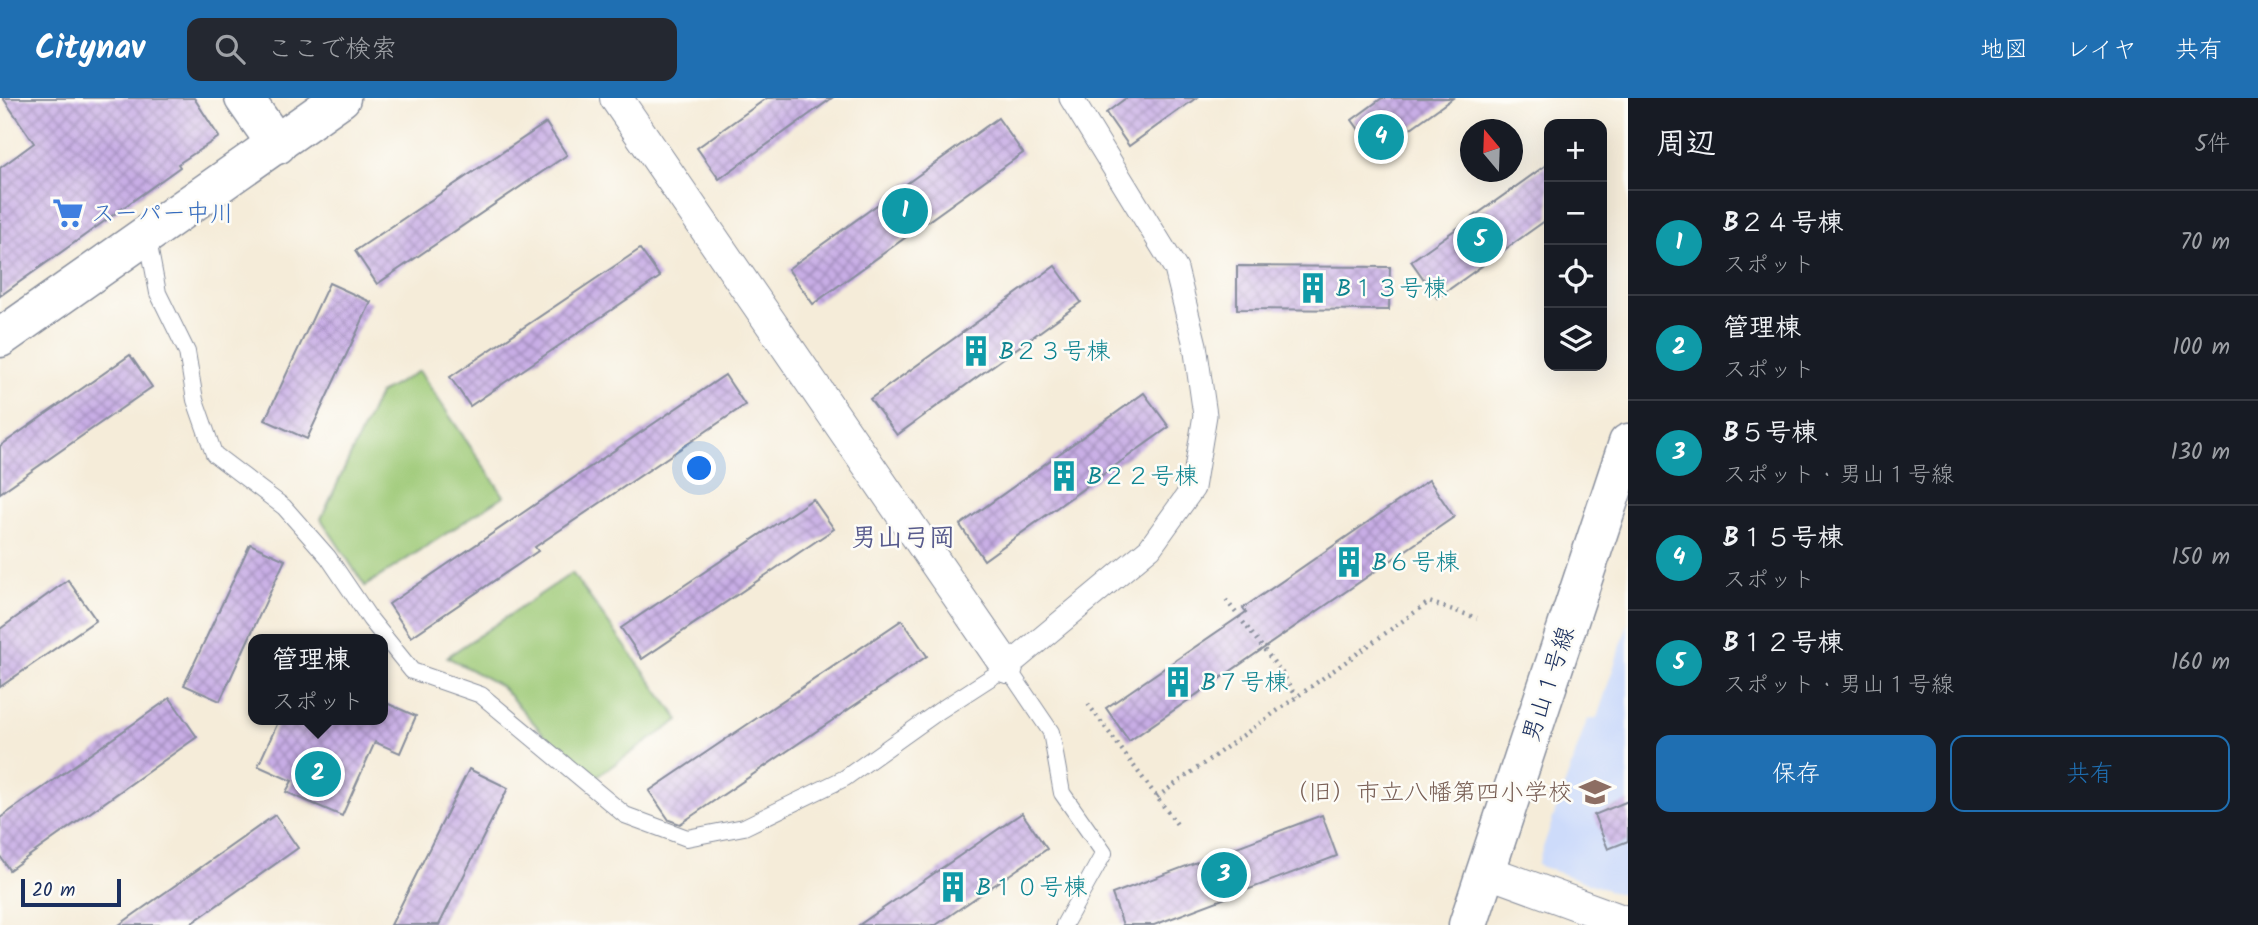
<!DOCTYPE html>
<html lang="ja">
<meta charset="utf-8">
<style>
:root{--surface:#171b24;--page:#242831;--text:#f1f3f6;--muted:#9ea1a6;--line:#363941;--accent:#1f6fb2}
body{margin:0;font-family:Kalam,"Klee One",sans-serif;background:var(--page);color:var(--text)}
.controls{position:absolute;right:21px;top:21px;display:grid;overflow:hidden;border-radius:14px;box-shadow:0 7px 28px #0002}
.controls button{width:63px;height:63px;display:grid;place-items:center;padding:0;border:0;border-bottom:2px solid var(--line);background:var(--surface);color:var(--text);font:35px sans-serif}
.compass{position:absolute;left:1460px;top:21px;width:63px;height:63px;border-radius:50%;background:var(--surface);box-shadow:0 7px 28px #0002;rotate:341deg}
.scale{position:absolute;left:21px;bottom:18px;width:100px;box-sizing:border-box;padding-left:7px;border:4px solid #1b2f5e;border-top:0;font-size:19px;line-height:24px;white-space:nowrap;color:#1b2f5e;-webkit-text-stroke:5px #fdfcf7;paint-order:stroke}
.you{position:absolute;left:700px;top:371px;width:24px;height:24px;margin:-18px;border:5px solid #fff;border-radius:50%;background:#1a73e8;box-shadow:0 0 0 10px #1a73e833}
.badge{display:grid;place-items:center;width:46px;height:46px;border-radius:50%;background:var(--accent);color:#fff;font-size:23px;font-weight:700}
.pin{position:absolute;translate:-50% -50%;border:4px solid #fff;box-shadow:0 2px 7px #0006}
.popup{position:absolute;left:248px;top:536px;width:140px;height:91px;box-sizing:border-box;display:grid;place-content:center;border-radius:14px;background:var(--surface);filter:drop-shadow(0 2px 5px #0005);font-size:23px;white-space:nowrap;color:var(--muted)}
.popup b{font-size:26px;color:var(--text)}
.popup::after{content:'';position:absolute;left:50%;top:100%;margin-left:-14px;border:14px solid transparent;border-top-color:var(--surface)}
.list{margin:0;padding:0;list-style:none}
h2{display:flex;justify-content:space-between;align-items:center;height:91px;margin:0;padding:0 28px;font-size:30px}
h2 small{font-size:23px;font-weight:400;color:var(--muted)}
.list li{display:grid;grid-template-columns:46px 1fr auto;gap:21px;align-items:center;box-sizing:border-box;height:105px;padding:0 28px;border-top:2px solid var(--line)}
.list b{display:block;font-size:26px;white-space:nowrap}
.list p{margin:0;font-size:23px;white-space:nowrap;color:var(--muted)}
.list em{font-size:23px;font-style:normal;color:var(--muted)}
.actions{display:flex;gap:14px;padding:21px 28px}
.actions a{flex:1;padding:16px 0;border:2px solid var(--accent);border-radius:14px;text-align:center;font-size:24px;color:var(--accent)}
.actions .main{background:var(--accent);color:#fff}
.icon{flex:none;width:38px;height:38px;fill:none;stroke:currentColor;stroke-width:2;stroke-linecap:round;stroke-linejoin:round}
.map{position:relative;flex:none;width:1628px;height:827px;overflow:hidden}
header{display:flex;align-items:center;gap:42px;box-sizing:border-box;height:98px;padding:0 35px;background:var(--accent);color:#fff}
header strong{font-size:33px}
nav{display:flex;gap:38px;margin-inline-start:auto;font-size:24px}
.search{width:490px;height:63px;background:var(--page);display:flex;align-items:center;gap:18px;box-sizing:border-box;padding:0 24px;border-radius:14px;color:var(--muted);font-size:26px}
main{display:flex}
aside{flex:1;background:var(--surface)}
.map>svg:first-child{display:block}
</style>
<header>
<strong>Citynav</strong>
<div class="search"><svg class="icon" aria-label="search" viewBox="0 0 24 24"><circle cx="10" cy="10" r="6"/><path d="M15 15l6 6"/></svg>ここで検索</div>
<nav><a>地図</a><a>レイヤ</a><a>共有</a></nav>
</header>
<main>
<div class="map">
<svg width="1628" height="827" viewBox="0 0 1628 827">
<defs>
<pattern id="building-cross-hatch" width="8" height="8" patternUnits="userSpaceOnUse" patternTransform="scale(1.75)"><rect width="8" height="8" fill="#c8ade5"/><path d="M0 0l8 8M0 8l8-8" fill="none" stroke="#a28dbd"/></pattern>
</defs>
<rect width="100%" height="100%" fill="#fdfcf7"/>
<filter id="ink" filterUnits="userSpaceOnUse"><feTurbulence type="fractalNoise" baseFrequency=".0143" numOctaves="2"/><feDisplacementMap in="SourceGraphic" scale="14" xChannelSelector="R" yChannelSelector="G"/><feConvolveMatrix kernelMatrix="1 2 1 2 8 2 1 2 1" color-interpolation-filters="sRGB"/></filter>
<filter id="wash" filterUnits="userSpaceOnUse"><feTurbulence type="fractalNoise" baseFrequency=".00686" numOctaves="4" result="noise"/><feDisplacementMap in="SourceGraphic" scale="28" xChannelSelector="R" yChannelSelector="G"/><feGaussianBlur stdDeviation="1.57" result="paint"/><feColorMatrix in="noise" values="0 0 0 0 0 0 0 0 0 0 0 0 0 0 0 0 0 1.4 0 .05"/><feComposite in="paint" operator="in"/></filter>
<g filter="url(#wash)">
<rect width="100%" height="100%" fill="#f5ecd9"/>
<!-- built -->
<path fill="#cddbfa" d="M 1628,525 L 1628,799 L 1537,767 L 1587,622 L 1597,620 Z"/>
<!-- park -->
<g fill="#9dc976" stroke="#5c7c6a" stroke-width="2">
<path d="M 419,273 L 504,398 L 365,488 L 321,421 L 379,296 Z"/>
<path d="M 572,475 L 679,622 L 587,685 L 501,588 L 447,559 Z"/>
</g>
<g id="blocks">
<!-- building -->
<g fill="url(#building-cross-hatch)">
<path d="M 3,0 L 194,0 L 219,39 L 178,66 L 180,69 L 0,198 L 0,70 L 34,45 Z"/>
<path d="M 767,0 L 832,0 L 719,81 L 697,50 Z"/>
<path d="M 1126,0 L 1196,0 L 1129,48 L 1106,15 Z"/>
<path d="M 1382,0 L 1453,0 L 1376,55 L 1352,22 Z"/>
<path d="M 998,20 L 1023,55 L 813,206 L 788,171 Z"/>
<path d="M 546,25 L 567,57 L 377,186 L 355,153 Z"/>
<path d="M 1549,65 L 1549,120 L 1437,200 L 1411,163 Z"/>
<path d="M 640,151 L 660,179 L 470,308 L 450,279 Z"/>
<path d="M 1055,168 L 1081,204 L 897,337 L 870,301 Z"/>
<path d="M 1237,168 L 1390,169 L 1389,212 L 1237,211 Z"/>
<path d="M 329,185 L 371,204 L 307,341 L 265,322 Z"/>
<path d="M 130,257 L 152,289 L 0,395 L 0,348 Z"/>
<path d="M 725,277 L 745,307 L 535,449 L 538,453 L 411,539 L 389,506 Z"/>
<path d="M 1144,295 L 1169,329 L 984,462 L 960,427 Z"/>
<path d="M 1429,382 L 1454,419 L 1129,643 L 1106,610 L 1246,514 L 1243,510 Z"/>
<path d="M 813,401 L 834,431 L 642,561 L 621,530 Z"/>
<path d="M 250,446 L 285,462 L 220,603 L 184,587 Z"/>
<path d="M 68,482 L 96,522 L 0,589 L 0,531 Z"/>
<path d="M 902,522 L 927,558 L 680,726 L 669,722 L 649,693 Z"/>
<path d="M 170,600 L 197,639 L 9,772 L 0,758 L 0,720 Z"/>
<path d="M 384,604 L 416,618 L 400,655 L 375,644 L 342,718 L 286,694 L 292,683 L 258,668 L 279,622 L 383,622 Z"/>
<path d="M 469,671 L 508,690 L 439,827 L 391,827 Z"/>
<path d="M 1628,703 L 1628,743 L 1608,751 L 1594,717 Z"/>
<path d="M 1022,715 L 1047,751 L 936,827 L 859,827 Z"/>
<path d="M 275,717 L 298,750 L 189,827 L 119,827 Z"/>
<path d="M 1322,717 L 1337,758 L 1154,827 L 1123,827 L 1112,796 Z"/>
</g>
</g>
</g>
<g filter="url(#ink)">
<use href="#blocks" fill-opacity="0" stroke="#888e9c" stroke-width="2"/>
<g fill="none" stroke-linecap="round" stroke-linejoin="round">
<defs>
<path id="service" d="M 147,137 L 158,195 L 187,254 L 195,302 L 214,356 L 284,409 L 328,459 L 370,521 L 412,573 L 481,597 L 625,717 L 687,740 L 744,729 L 845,680 L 939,613 L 1007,569 L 1051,634 L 1062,695 L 1104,755 L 1064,827"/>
<path id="pedestrian" d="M 1007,569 L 1150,450 L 1193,390 L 1205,317 L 1195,247 L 1176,171 L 1071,0"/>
<g id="minor">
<path d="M 616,0 L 1007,569"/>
<path d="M 1486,773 L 1628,825"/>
</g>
<g id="tertiary">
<path d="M 244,0 L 277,47"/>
<path d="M 0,240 L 341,0"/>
<path d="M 1468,827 L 1628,345"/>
</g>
</defs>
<!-- service casing -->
<use href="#service" stroke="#888e9c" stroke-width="18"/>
<!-- pedestrian casing -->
<use href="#pedestrian" stroke="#888e9c" stroke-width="25"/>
<!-- minor casing -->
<use href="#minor" stroke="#888e9c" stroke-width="34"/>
<!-- tertiary casing -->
<use href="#tertiary" stroke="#888e9c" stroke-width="41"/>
<!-- path -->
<g stroke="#888e9c" stroke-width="4.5" stroke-dasharray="2 5" stroke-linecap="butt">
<path d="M 1226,502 L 1283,576 L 1296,599"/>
<path d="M 1088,606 L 1179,729"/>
<path d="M 1157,699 L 1429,504 L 1477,520"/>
</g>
<!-- service -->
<use href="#service" stroke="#fff" stroke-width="16"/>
<!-- pedestrian -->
<use href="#pedestrian" stroke="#fff" stroke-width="23"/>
<!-- minor -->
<use href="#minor" stroke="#fff" stroke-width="32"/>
<!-- tertiary -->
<use href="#tertiary" stroke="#fff" stroke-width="38"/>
</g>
</g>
<!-- icons -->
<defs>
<symbol id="supermarket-bare" viewBox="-9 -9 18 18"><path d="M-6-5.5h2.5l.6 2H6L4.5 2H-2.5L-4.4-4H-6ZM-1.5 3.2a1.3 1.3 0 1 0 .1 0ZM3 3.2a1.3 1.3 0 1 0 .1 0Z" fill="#3f7fe0" stroke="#fdfcf7" stroke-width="2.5" paint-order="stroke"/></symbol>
<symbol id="building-bare" viewBox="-9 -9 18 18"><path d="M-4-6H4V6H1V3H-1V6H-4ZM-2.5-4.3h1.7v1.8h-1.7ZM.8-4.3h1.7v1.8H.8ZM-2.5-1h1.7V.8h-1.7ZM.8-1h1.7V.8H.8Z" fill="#0f9aa8" stroke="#fdfcf7" stroke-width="2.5" paint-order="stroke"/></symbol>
<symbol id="school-bare" viewBox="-9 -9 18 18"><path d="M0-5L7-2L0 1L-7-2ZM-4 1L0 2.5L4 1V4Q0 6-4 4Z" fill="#8d6e63" stroke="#fdfcf7" stroke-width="2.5" paint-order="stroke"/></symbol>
</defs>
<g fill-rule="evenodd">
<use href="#supermarket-bare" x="46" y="93" width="44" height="44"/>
<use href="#building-bare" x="1291" y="168" width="44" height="44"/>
<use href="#building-bare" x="954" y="231" width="44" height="44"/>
<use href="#building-bare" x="1042" y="356" width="44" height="44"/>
<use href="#building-bare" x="1327" y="442" width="44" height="44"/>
<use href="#building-bare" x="1156" y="562" width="44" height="44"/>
<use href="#school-bare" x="1573" y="672" width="44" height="44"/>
<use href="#building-bare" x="931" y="767" width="44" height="44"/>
</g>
<g text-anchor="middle" stroke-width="5" stroke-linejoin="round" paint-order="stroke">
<!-- shop labels -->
<g font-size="24" fill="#366cbe" stroke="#fdfcf7" text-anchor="start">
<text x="91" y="123">スーパー中川</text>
</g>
<!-- culture labels -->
<g font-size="24" fill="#0d838f" stroke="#fdfcf7" text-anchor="start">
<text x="1336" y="198">B１３号棟</text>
<text x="999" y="261">B２３号棟</text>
<text x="1087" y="386">B２２号棟</text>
<text x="1372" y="472">B６号棟</text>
<text x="1201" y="592">B７号棟</text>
<text x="976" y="797">B１０号棟</text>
</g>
<!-- street labels -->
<g font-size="24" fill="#1b2f5e" stroke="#fdfcf7">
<text transform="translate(1548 586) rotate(-72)" y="8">男山１号線</text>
</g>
<!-- education labels -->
<g font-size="24" fill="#785e54" stroke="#fdfcf7" text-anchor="end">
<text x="1572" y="702">（旧）市立八幡第四小学校</text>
</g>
<!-- neighbourhood labels -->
<g font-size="26" font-weight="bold" fill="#585b8d" stroke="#fdfcf7">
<text x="903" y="448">男山弓岡</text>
</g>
</g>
</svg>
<div class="controls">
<button>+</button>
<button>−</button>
<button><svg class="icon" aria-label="locate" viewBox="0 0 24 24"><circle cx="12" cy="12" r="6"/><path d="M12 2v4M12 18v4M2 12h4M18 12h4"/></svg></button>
<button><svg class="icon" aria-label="layers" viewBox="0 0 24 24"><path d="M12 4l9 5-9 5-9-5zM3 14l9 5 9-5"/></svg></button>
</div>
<svg class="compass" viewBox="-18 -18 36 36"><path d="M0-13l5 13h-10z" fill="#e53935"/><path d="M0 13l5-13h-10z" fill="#9ea1a6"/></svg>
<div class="scale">20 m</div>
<div class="you"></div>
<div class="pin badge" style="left:905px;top:113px;background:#0f9aa8">1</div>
<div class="pin badge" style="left:318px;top:676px;background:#0f9aa8">2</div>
<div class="popup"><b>管理棟</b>スポット</div>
<div class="pin badge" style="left:1224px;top:777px;background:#0f9aa8">3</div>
<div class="pin badge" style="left:1381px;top:39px;background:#0f9aa8">4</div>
<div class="pin badge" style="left:1480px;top:142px;background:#0f9aa8">5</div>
</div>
<aside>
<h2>周辺<small>5件</small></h2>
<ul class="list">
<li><span class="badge" style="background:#0f9aa8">1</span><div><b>B２４号棟</b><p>スポット</p></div><em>70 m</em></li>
<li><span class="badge" style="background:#0f9aa8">2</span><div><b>管理棟</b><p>スポット</p></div><em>100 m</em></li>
<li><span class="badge" style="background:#0f9aa8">3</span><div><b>B５号棟</b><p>スポット · 男山１号線</p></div><em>130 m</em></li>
<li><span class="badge" style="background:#0f9aa8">4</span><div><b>B１５号棟</b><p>スポット</p></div><em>150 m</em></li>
<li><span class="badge" style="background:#0f9aa8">5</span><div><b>B１２号棟</b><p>スポット · 男山１号線</p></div><em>160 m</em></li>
</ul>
<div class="actions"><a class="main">保存</a><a>共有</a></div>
</aside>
</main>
